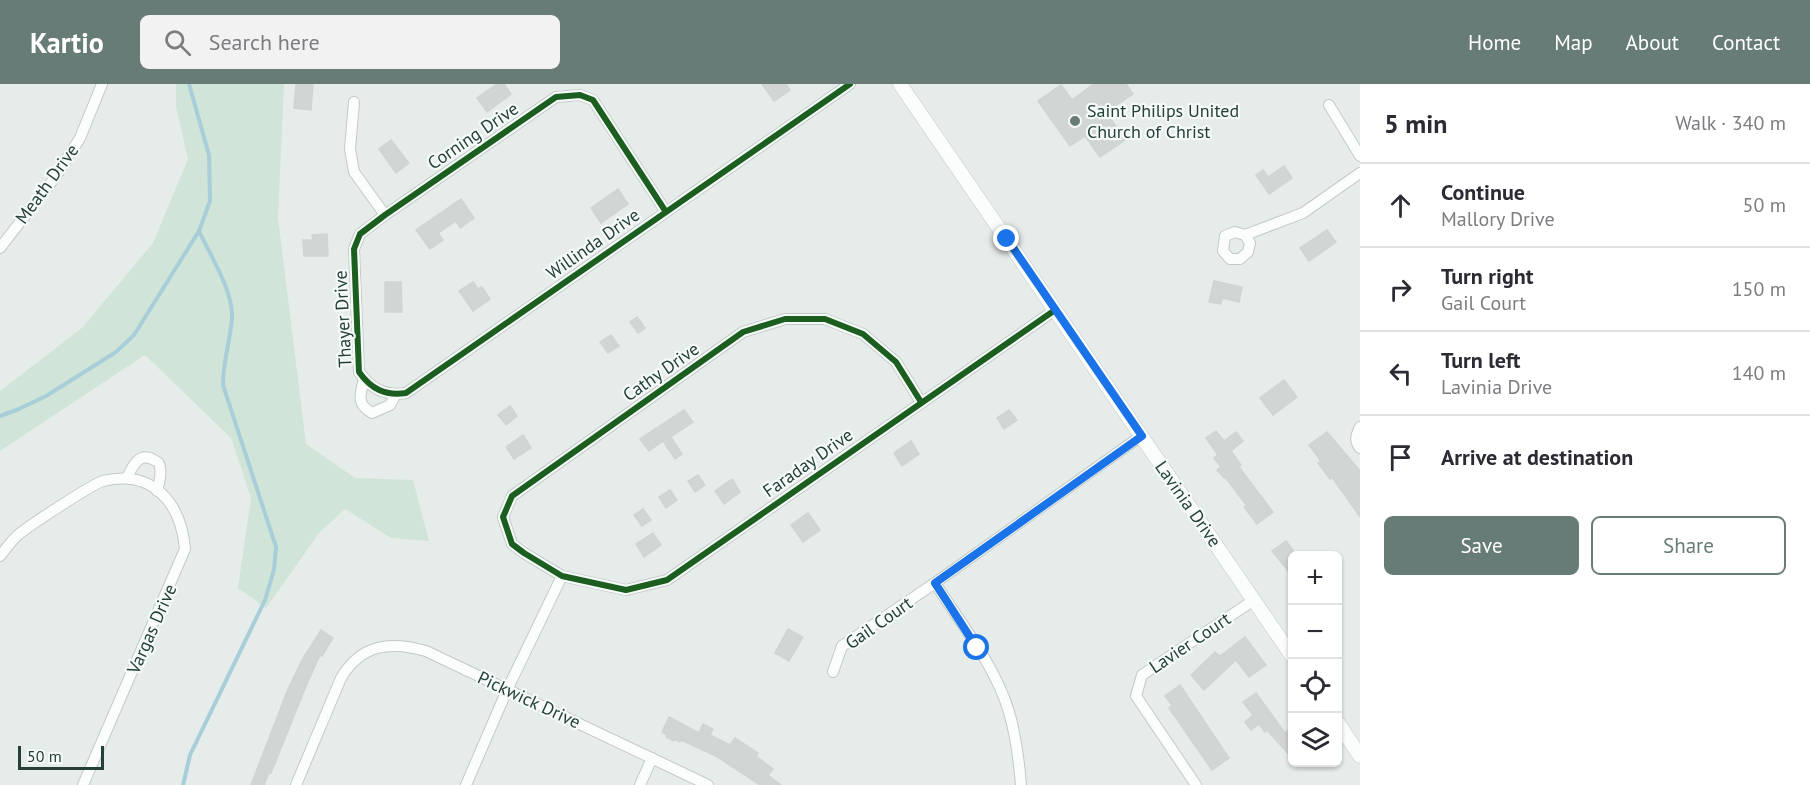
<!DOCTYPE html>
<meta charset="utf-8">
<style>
:root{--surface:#fff;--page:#f2f2f3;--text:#2b2b33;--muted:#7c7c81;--line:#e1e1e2;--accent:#687c77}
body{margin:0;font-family:"PT Sans",sans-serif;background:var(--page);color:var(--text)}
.controls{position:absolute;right:18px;bottom:18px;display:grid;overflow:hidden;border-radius:9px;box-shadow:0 2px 4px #0004}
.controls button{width:54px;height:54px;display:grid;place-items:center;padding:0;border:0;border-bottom:2px solid var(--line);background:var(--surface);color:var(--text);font:30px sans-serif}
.scale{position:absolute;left:18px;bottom:15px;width:86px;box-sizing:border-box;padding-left:6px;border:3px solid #243f3a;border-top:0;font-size:16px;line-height:21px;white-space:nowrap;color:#243f3a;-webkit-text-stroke:4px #f5faf8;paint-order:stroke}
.stop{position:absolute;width:18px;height:18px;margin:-14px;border:4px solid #1a73e8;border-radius:50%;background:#fff}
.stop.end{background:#1a73e8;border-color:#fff;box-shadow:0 2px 6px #0008}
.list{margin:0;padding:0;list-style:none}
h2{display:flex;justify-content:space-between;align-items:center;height:78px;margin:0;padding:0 24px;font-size:26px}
h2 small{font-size:20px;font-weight:400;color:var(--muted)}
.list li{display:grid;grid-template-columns:39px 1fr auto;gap:18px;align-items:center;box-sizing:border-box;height:84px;padding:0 24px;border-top:2px solid var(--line)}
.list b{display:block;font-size:22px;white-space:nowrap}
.list p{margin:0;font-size:20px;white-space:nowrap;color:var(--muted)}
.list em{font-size:20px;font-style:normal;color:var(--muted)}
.actions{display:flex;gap:12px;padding:18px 24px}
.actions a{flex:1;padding:14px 0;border:2px solid var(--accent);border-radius:9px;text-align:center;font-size:21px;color:var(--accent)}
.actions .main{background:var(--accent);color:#fff}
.icon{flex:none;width:33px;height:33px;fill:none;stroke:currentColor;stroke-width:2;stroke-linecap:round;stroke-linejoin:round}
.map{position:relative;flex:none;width:1360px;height:701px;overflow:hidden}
header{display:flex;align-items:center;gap:36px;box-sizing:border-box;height:84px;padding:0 30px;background:var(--accent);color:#fff}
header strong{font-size:28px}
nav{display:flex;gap:33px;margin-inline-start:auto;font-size:21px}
.search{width:420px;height:54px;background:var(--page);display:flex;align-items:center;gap:15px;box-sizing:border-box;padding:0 21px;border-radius:9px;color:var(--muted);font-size:22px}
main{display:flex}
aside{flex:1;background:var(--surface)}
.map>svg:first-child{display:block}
</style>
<header>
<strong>Kartio</strong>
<div class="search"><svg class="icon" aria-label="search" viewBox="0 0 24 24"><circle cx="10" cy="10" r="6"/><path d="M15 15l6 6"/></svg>Search here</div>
<nav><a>Home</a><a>Map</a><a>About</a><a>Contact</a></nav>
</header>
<main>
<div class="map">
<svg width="1360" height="701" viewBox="0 0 1360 701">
<rect width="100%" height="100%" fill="#e6ece9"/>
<!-- green -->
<path fill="#d0e4d7" d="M 176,0 L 284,0 L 278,134 L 306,360 L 355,394 L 413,396 L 429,457 L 391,454 L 345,425 L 319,449 L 266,524 L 238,504 L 251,414 L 231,354 L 145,271 L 0,367 L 0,307 L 82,244 L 153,159 L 188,75 L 176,23 Z"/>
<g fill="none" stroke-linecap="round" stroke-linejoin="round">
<!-- stream -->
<g stroke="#a8ced9" stroke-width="4">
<path d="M 0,332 L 19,325 L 46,312 L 116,268 L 134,251 L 199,147 L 210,117 L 209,71 L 189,0"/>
<path d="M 183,701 L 190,671 L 265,516 L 274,486 L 276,463 L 223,301 C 223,278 230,257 232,235 C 234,208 210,171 199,147"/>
</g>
</g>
<!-- building -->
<g fill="#d1d5d4" stroke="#cfd5d2" stroke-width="1.5">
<path d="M 296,0 L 313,0 L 311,26 L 294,24 Z"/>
<path d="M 497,0 L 504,0 L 511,10 L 487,28 L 477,14 Z"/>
<path d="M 762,0 L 786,0 L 790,6 L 774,17 Z"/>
<path d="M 1094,0 L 1126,0 L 1133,10 L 1106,28 L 1125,56 L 1100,73 L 1085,52 L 1070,62 L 1038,17 L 1061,1 L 1072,16 Z"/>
<path d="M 391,56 L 409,79 L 396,89 L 379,65 Z"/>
<path d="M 1284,82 L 1292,94 L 1269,110 L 1256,91 L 1263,86 L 1268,93 Z"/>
<path d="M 618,105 L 628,120 L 601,139 L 591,124 Z"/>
<path d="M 461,115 L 474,134 L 460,144 L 456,137 L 438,149 L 443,156 L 430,165 L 416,146 Z"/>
<path d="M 1327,146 L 1336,158 L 1309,177 L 1300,164 Z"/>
<path d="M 327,150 L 328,172 L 304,172 L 303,156 L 313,156 L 312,151 Z"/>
<path d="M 1214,197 L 1242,203 L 1239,218 L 1222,214 L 1221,220 L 1209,218 Z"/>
<path d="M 385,198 L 401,198 L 402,228 L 385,228 Z"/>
<path d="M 473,198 L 478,205 L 482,203 L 490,215 L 473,227 L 459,207 Z"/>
<path d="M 637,233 L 645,244 L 638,249 L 630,238 Z"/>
<path d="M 611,251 L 619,262 L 608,269 L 600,258 Z"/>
<path d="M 1284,296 L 1297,313 L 1273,331 L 1260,314 Z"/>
<path d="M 510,322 L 517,332 L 506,341 L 498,331 Z"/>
<path d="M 684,326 L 693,338 L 671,353 L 682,370 L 675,375 L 663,357 L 649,367 L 640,355 Z"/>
<path d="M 1009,326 L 1017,336 L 1004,345 L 997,334 Z"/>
<path d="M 1216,347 L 1224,357 L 1236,348 L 1243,357 L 1231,367 L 1241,381 L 1239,383 L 1273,428 L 1257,440 L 1244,423 L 1247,422 L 1225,393 L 1224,394 L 1217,386 L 1221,383 L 1214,374 L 1218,371 L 1206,354 Z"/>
<path d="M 1327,348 L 1360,387 L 1360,433 L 1332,393 L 1330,395 L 1318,379 L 1321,377 L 1309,361 Z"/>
<path d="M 523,351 L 531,364 L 514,375 L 506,363 Z"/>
<path d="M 911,357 L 919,370 L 902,382 L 894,369 Z"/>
<path d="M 698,391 L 705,401 L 695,408 L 688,397 Z"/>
<path d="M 732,395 L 740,408 L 724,420 L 715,407 Z"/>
<path d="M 670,406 L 677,416 L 666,424 L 659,413 Z"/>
<path d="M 643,425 L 651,436 L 642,442 L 634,431 Z"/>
<path d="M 808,429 L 820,446 L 803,458 L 791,441 Z"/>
<path d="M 653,449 L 661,461 L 644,473 L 636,460 Z"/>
<path d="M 1286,457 L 1293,466 L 1293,493 L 1272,467 Z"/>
<path d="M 788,545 L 803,553 L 789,577 L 775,569 Z"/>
<path d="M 321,546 L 333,554 L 322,572 L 320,571 L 306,602 L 271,689 L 269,689 L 264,701 L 251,701 L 288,605 L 302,576 Z"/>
<path d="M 1245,553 L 1266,581 L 1249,593 L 1236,576 L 1204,606 L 1191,591 L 1215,568 L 1220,572 Z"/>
<path d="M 1180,601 L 1229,674 L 1212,686 L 1169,624 L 1172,621 L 1165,612 Z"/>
<path d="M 1256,609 L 1285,649 L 1293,642 L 1293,675 L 1267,646 L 1265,648 L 1259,640 L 1251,646 L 1245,638 L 1253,631 L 1243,618 Z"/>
<path d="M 669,633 L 699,649 L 703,640 L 713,645 L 710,651 L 730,661 L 735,654 L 758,669 L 756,672 L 773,685 L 768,691 L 781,701 L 760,701 L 716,672 L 681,656 L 680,658 L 675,655 L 674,657 L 666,653 L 667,651 L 662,648 Z"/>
</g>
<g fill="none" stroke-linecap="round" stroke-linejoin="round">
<defs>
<g id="minor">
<path d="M 354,18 L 350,65 L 354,88 L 385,131"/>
<path d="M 1329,21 L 1360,72"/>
<path d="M 666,128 L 593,16 L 580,11 L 556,13 L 385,131 L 360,150 L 354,165 L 359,288 C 371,305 385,312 406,309 L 850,0"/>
<path d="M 1245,151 L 1250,159 L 1248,168 L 1240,175 L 1230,175 L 1223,167 L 1225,152 L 1235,148 L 1245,151 L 1303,129 L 1360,89"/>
<path d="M 0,164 L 56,92 L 80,54 L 102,0"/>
<path d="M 364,295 C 360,311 356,320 372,329 L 390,321 L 396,310"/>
<path d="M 921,318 L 896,278 L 863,250 L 825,235 L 785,235 L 743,248 L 512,412 L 503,433 L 512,460 L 524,469 L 562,492 L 626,506 L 667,496 L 1055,226"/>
<path d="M 1360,343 C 1356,351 1354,357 1360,364"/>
<path d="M 127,394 C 132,383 139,367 154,376 C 158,378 159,378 160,383 C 162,391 159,399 157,407"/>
<path d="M 0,472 C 6,465 11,457 18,451 C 27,443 94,399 103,397 C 153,385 181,419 185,465 L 83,701"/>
<path d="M 935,499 C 961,540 995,581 1009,628 C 1016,652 1019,676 1021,701"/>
<path d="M 833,588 L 842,562 L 935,499 L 1141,352"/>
<path d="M 296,701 L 341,594 C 361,560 390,557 426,567 L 708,701"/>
<path d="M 466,701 L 507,606 L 562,492"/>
<path d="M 640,701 L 652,674"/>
<path d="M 1196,701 L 1136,612 L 1142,591 L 1254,516"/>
</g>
<g id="tertiary">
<path d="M 900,0 L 1292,572"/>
<path d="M 1338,639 L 1360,672"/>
</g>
</defs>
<!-- minor casing -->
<use href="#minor" stroke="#c3c9c7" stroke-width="12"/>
<!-- tertiary casing -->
<use href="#tertiary" stroke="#c3c9c7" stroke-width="15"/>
<!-- minor -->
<use href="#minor" stroke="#fbfcfc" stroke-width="10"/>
<!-- tertiary -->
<use href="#tertiary" stroke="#fbfcfc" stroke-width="14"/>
<defs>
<g id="cycleway">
<path d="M 666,128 L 593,16 L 580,11 L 556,13 L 385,131 L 360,150 L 354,165 L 359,288 C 371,305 385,312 406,309 L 850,0"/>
<path d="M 921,318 L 896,278 L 863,250 L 825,235 L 785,235 L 743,248 L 512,412 L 503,433 L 512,460 L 524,469 L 562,492 L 626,506 L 667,496 L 1055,226"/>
</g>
</defs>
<!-- cycleway casing -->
<use href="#cycleway" stroke="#f5faf8" stroke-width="10"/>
<!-- cycleway -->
<use href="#cycleway" stroke="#1b5e20" stroke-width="6"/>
</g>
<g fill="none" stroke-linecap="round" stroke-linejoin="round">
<!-- route -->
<path stroke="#1a73e8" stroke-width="8" d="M 977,564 L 935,499 L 1142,352 L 1007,155"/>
</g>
<!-- markers -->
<circle fill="#687c77" stroke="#f5faf8" stroke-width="2" cx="1075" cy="37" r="6"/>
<g text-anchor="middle" stroke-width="4.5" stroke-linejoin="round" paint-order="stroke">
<!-- poi labels -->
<g font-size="18" fill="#243f3a" stroke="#f5faf8" text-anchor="start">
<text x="1087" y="33">Saint Philips United<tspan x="1087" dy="21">Church of Christ</tspan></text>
</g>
<!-- street labels -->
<g font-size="18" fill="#243f3a" stroke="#f5faf8">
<text transform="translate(473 52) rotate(-34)" y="6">Corning Drive</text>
<text transform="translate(47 100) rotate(-54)" y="6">Meath Drive</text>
<text transform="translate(593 160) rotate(-35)" y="6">Willinda Drive</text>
<text transform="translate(343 235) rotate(-93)" y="6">Thayer Drive</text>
<text transform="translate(661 288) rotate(-35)" y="6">Cathy Drive</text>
<text transform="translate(808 379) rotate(-35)" y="6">Faraday Drive</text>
<text transform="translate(1188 420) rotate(55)" y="6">Lavinia Drive</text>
<text transform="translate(879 539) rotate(-35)" y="6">Gail Court</text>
<text transform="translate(152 545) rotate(-66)" y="6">Vargas Drive</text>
<text transform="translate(1190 559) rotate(-34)" y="6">Lavier Court</text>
<text transform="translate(529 616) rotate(25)" y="6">Pickwick Drive</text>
</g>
</g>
</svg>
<div class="controls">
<button>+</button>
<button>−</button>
<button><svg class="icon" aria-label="locate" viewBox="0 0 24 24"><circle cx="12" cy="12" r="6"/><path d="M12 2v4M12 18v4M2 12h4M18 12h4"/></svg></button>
<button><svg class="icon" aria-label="layers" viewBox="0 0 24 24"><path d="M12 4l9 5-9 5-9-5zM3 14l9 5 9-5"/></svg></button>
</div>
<div class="scale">50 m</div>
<div class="stop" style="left:977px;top:564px"></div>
<div class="stop end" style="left:1007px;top:155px"></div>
</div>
<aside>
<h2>5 min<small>Walk · 340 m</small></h2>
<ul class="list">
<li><svg class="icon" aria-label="ahead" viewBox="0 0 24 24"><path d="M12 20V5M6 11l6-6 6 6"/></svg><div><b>Continue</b><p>Mallory Drive</p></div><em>50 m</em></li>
<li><svg class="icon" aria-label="right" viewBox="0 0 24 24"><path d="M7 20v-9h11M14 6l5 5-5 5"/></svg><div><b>Turn right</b><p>Gail Court</p></div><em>150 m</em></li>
<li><svg class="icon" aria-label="left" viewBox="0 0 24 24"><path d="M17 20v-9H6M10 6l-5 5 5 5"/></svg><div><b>Turn left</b><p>Lavinia Drive</p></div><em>140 m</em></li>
<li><svg class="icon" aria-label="arrive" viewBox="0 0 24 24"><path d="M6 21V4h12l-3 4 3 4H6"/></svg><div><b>Arrive at destination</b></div></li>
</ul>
<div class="actions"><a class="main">Save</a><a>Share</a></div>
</aside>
</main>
